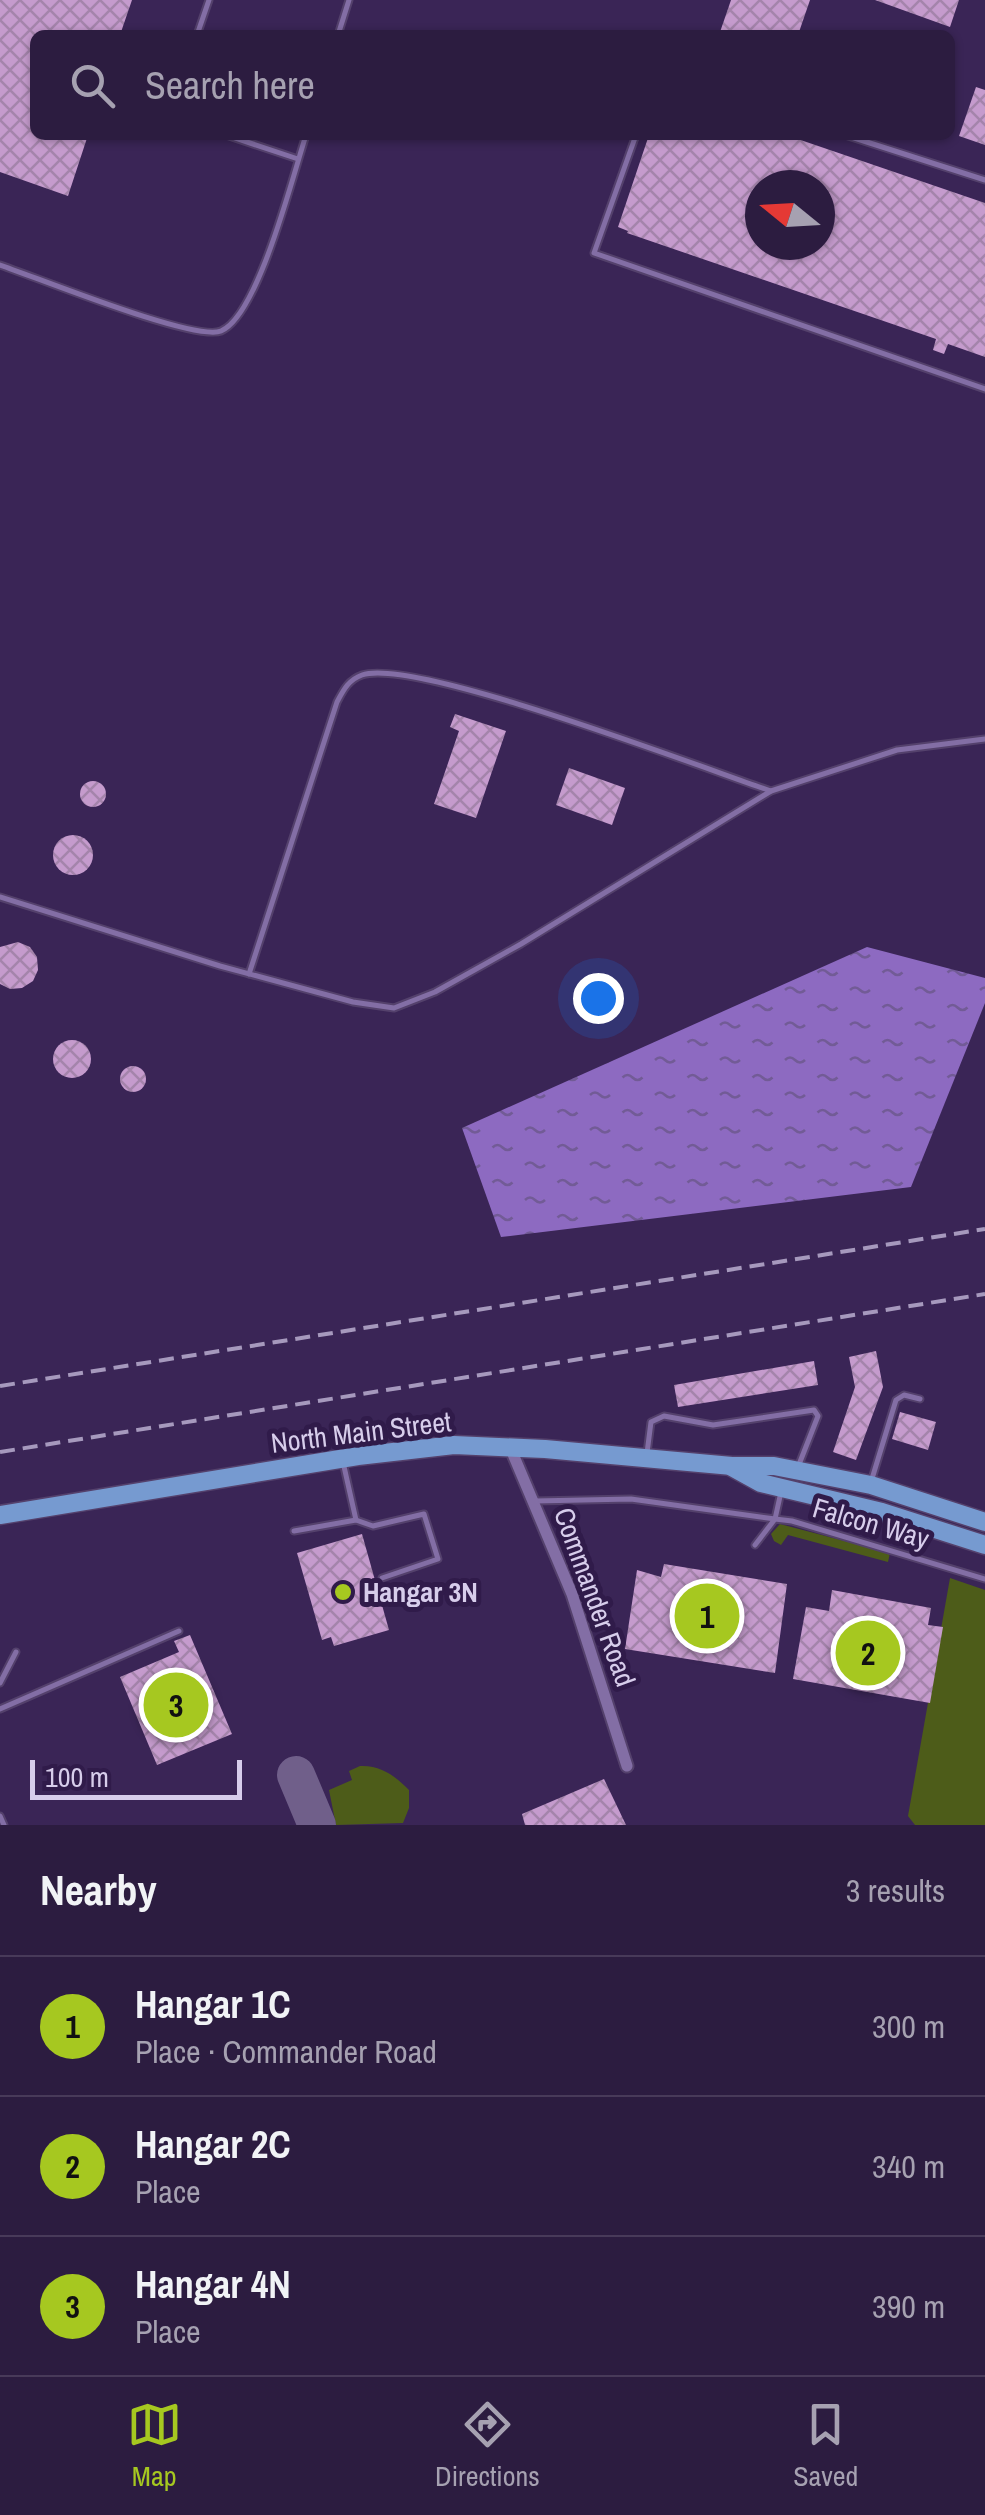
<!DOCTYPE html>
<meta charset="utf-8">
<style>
:root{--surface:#2c1c40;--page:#38294b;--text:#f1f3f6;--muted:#a6a1b1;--line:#483a59;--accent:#a6c820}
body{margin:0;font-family:"Archivo Narrow",sans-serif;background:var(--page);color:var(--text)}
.compass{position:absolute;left:745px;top:170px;width:90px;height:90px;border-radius:50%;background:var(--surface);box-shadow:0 2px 8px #0004;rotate:288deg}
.scale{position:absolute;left:30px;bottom:25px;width:212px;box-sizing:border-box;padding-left:10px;border:5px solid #d7cdeb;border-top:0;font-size:28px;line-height:35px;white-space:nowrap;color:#d7cdeb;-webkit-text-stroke:8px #301b4a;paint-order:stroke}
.you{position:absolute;left:598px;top:998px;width:35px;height:35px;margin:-25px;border:8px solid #fff;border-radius:50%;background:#1a73e8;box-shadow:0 0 0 15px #1a73e833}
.badge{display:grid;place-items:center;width:65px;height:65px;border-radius:50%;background:var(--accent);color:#111;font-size:32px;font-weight:700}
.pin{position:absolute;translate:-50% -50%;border:5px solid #fff;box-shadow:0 2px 10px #0006}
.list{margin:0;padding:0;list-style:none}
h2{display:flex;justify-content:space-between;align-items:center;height:130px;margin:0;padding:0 40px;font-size:42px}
h2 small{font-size:32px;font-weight:400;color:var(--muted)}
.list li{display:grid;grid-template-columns:65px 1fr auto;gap:30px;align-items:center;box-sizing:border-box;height:140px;padding:0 40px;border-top:2px solid var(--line)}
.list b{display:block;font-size:38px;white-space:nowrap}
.list p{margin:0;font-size:32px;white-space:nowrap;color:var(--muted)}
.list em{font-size:32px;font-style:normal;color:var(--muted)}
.icon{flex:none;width:55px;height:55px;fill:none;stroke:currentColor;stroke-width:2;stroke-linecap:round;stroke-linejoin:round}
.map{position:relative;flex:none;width:985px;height:1825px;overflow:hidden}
.search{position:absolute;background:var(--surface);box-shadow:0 2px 8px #0004;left:30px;right:30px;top:30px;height:110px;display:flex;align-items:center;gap:25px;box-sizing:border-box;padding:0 35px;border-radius:15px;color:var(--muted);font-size:38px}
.sheet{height:550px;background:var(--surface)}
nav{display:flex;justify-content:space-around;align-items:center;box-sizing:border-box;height:140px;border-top:2px solid var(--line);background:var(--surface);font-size:28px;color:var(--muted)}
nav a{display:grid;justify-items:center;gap:5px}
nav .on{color:var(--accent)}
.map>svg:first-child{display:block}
</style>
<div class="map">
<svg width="985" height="1825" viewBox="0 0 985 1825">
<defs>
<pattern id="water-ripples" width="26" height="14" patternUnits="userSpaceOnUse" patternTransform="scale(2.5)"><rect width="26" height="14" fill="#8d6ac1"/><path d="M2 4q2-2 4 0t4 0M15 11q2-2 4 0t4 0" fill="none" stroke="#725b96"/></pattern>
<pattern id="building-cross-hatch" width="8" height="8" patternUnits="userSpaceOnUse" patternTransform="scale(2.5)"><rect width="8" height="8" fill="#c59bcd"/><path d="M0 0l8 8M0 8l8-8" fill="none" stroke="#a484ab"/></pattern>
</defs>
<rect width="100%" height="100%" fill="#3a2556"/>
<!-- green -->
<g fill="#4d5c19">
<path d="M 780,1524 L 890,1553 L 888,1562 L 788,1535 L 781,1545 L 774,1541 L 771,1534 Z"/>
<path d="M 950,1578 L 985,1590 L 985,1825 L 915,1825 L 908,1816 Z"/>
<path d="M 360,1766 C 381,1765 395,1776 409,1790 L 409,1808 L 403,1823 L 336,1825 L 329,1790 L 352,1780 L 349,1771 Z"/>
</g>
<!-- water -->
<path fill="url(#water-ripples)" d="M 867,947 L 985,978 L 985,1003 L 911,1187 L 501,1237 L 462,1128 Z"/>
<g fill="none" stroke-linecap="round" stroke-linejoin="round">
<!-- taxiway -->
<path stroke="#705f8a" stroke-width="38" d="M 296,1775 L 317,1825"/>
</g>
<!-- building -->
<g fill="url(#building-cross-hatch)" fill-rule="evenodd">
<path d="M 0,0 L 132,0 L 120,35 L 35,35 L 35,135 L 88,135 L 68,196 L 0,172 Z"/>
<path d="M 731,0 L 810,0 L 798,35 L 719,35 Z"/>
<path d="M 875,0 L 959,0 L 950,27 Z"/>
<path d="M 976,87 L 985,90 L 985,145 L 959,136 Z"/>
<path d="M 649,135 L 786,135 L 985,203 L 985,357 L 948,344 L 944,354 L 933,350 L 936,339 L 627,233 L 628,231 L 618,227 ZM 760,185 L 820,185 L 820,245 L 760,245 Z"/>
<path d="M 455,714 L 506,731 L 476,818 L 434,804 L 459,731 L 450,727 Z"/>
<path d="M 569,768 L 625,788 L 612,825 L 556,805 Z"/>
<circle cx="93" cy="794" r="13"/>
<circle cx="73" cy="855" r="20"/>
<path d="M 18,942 L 30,947 L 37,957 L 38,970 L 33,981 L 22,988 L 10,989 L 0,984 L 0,947 Z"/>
<circle cx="72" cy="1059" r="19"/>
<circle cx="133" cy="1079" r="13"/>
<path d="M 876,1351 L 883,1387 L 856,1460 L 833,1452 L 855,1387 L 849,1357 Z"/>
<path d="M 814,1361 L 818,1385 L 678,1407 L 674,1385 Z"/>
<path d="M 900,1412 L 936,1422 L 928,1450 L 892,1439 Z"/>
<path d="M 362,1534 L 389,1630 L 334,1646 L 331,1637 L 322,1640 L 297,1553 Z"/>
<path d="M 664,1564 L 787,1584 L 775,1673 L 625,1649 L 637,1570 L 661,1577 Z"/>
<path d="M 832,1590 L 931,1608 L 928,1625 L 943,1627 L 930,1703 L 793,1679 L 806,1607 L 829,1611 Z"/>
<path d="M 190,1635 L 232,1734 L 157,1765 L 120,1677 L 179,1652 L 174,1641 Z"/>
<path d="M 604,1779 L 626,1825 L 525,1825 L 522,1814 Z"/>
</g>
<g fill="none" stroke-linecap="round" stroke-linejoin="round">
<defs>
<g id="service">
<path d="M 197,35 L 209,0"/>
<path d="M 338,35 L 349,0"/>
<path d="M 226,135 L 298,159"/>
<path d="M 636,135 L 594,253 L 985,389"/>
<path d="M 845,135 L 985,180"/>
<path d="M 0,265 C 36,277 195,342 221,331 C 258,316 293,175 306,135"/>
<path d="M 0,897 L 220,966 L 353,1002 L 394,1008 L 435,992 L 521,944 L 771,791 L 897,750 L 985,739"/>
<path d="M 249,974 L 337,702 C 343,691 348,680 362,675 C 415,657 703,768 771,791"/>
<path d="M 647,1453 L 651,1422 L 664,1416 L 713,1425 L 814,1410 L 818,1416 L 798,1467"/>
<path d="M 871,1482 L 896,1400 L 904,1395 L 920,1399"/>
<path d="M 535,1501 L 631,1499 L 775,1519 L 781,1492"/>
<path d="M 356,1520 L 373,1526 L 424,1514 L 438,1559 L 382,1578"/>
<path d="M 294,1531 L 356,1520 L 343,1462"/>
<path d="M 755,1545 L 775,1519 L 792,1521 L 985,1579"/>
<path d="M 0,1683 L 16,1652"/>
<path d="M 0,1709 L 179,1631"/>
<path d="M 0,1816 L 4,1825"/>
</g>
<path id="minor" d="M 510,1447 L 572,1594 L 627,1766"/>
<g id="primary">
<path d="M 732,1467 L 761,1483 L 882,1512 L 985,1545"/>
<path d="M 0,1515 L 358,1456 L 454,1445 L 545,1449 L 732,1466 L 774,1466 L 871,1485 L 985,1522"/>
</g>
</defs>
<!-- service casing -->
<use href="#service" stroke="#54416c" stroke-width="9"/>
<!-- minor casing -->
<use href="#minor" stroke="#54416c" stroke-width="15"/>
<!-- primary casing -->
<use href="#primary" stroke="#54416c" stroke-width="21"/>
<!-- service -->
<use href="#service" stroke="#836ea5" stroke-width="5"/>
<!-- minor -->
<use href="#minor" stroke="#836ea5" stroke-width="11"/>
<!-- primary -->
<use href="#primary" stroke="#769ad0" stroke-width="18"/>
<!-- rail -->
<g stroke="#a699bd" stroke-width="4" stroke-dasharray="15 8" stroke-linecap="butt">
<path d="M 0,1386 L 985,1229"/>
<path d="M 0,1452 L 985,1294"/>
</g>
</g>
<!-- markers -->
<circle fill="#a6c820" stroke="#301b4a" stroke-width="4" cx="343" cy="1592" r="10"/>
<g text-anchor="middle" stroke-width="10" stroke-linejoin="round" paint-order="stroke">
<!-- street labels -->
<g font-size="28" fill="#d7cdeb" stroke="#301b4a">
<text transform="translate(361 1432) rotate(-7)" y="10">North Main Street</text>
<text transform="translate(871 1523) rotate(16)" y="10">Falcon Way</text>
<text transform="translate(595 1597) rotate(70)" y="10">Commander Road</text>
</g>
<!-- poi labels -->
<g font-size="28" font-weight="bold" fill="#d7cdeb" stroke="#301b4a" text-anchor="start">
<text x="363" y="1602">Hangar 3N</text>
</g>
</g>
</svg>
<svg class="compass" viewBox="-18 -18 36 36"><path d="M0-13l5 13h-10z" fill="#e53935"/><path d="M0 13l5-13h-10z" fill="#a6a1b1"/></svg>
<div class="scale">100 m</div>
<div class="you"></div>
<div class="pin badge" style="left:707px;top:1616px">1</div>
<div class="pin badge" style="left:868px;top:1653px">2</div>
<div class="pin badge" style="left:176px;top:1705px">3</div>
<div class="search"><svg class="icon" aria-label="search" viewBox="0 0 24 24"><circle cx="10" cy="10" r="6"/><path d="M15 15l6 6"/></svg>Search here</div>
</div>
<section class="sheet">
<h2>Nearby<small>3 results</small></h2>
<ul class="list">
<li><span class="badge">1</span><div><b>Hangar 1C</b><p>Place · Commander Road</p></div><em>300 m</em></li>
<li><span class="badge">2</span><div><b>Hangar 2C</b><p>Place</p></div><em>340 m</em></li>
<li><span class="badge">3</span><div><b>Hangar 4N</b><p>Place</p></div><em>390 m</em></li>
</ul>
</section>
<nav>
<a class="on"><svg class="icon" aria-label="map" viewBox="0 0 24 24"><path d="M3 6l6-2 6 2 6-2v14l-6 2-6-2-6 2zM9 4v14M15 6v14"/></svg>Map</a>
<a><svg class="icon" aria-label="directions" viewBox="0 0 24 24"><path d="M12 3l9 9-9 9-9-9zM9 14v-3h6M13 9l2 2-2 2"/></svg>Directions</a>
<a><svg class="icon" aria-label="saved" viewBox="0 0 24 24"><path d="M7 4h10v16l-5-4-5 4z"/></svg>Saved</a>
</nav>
